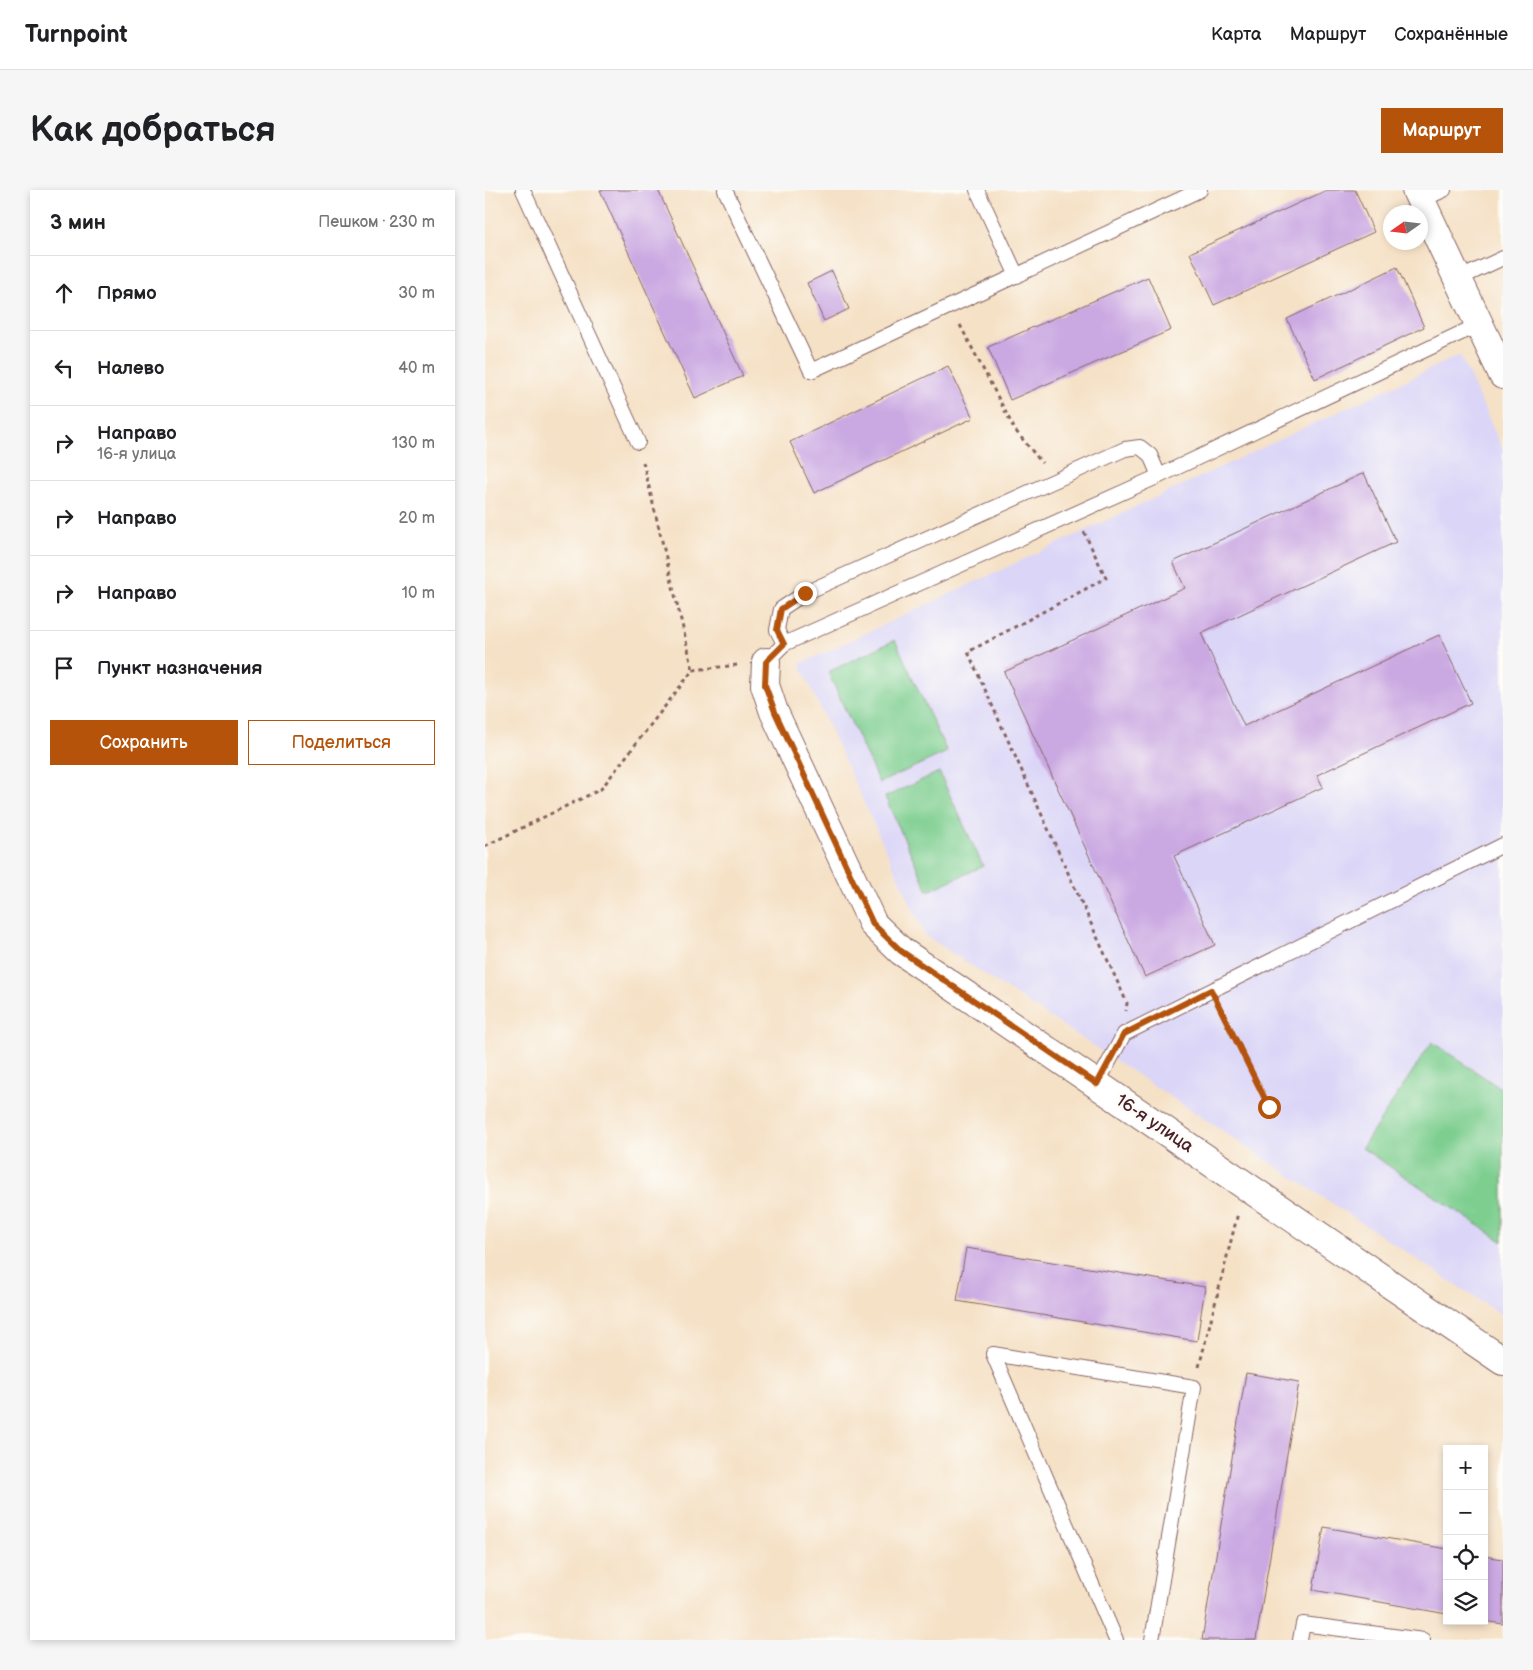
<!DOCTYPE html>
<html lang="ru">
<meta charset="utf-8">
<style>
:root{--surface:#fff;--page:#f6f6f6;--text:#202124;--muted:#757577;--line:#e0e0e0;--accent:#b45309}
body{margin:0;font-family:"Balsamiq Sans",sans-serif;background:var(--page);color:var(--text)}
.controls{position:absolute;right:15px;bottom:15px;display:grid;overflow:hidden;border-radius:0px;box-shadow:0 2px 8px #0003}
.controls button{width:45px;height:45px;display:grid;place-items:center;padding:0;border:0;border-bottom:1px solid var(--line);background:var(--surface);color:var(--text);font:25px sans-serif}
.compass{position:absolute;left:898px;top:15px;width:45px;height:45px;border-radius:50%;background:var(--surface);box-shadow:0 2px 8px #0003;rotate:256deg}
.stop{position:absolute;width:15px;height:15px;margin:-11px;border:4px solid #b45309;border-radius:50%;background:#fff}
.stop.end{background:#b45309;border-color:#fff;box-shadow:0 1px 5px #0008}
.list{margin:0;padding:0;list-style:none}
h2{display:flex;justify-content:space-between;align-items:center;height:65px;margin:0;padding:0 20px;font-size:21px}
h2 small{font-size:16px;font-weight:400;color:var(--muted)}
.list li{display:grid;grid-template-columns:32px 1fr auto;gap:15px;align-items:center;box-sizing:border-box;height:75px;padding:0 20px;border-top:1px solid var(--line)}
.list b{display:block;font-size:19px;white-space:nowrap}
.list p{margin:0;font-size:16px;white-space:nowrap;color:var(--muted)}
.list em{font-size:16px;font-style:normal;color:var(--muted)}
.actions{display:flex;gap:10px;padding:15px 20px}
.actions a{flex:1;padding:11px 0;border:1px solid var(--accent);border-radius:0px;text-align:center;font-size:18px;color:var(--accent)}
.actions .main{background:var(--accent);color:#fff}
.icon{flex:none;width:28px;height:28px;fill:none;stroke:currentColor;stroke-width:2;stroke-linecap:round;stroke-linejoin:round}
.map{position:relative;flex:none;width:1018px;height:1450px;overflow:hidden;border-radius:0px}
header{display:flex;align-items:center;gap:30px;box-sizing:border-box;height:70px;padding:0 25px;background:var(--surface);border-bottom:1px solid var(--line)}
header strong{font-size:24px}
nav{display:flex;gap:28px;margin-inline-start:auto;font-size:18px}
.intro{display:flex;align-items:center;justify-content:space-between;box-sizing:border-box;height:120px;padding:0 30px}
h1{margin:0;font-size:35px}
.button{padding:12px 22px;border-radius:0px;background:var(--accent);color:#fff;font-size:18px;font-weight:700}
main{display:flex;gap:30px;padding:0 30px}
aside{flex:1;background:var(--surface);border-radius:0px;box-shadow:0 2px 8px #0003}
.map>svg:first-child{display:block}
</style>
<header>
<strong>Turnpoint</strong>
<nav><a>Карта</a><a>Маршрут</a><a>Сохранённые</a></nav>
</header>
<div class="intro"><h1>Как добраться</h1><a class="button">Маршрут</a></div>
<main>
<aside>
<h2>3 мин<small>Пешком · 230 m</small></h2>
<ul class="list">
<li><svg class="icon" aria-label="ahead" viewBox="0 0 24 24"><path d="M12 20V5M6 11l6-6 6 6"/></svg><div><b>Прямо</b></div><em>30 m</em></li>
<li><svg class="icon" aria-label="left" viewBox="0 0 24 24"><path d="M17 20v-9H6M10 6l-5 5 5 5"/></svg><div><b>Налево</b></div><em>40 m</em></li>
<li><svg class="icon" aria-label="right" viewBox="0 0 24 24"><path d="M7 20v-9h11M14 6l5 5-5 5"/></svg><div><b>Направо</b><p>16-я улица</p></div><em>130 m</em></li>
<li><svg class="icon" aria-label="right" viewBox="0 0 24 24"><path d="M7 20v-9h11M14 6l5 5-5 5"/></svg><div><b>Направо</b></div><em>20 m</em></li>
<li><svg class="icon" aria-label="right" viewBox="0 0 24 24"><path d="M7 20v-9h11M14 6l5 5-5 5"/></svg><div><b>Направо</b></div><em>10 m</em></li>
<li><svg class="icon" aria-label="arrive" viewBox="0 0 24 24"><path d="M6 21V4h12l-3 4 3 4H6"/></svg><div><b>Пункт назначения</b></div></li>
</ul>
<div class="actions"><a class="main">Сохранить</a><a>Поделиться</a></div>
</aside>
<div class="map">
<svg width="1018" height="1450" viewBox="0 0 1018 1450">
<rect width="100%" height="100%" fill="#fdfcf7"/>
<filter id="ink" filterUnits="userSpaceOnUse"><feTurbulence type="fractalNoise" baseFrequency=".02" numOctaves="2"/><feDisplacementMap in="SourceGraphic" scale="10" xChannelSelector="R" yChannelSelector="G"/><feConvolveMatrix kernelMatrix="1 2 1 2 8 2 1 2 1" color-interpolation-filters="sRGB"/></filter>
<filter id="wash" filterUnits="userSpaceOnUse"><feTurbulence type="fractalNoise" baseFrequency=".0096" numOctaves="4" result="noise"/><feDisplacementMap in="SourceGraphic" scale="20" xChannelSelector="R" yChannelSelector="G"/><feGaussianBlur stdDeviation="1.12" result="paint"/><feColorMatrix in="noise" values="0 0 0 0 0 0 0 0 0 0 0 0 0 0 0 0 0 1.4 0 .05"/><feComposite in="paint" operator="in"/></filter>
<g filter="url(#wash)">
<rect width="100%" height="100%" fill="#f5e1c6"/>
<!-- built -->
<path fill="#dbd6f7" d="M 975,165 L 1018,260 L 1018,1126 L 440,745 L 315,474 Z"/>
<!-- green -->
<g fill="#7dce8f" stroke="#64765d">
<path d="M 410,450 L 462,562 L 394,593 L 343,482 Z"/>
<path d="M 454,582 L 498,676 L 443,701 L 400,607 Z"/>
<path d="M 947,852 L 1018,900 L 1018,1052 L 877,958 Z"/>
</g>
<g id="blocks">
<!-- building -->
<g fill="#caa8e2">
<path d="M 115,0 L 173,0 L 258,186 L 210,208 Z"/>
<path d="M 842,0 L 870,0 L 889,42 L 729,115 L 705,63 Z"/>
<path d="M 912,77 L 939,137 L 830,189 L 802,129 Z"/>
<path d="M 347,81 L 364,119 L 339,131 L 322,93 Z"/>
<path d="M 663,87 L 686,140 L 525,210 L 503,157 Z"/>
<path d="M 463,176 L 488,228 L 329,303 L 305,252 Z"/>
<path d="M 879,283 L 911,352 L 716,443 L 759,536 L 954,445 L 986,513 L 832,585 L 838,597 L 689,666 L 730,755 L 660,787 L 519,482 L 700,398 L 688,372 Z"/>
<path d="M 481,1058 L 720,1097 L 712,1151 L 472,1111 Z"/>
<path d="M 761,1183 L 814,1192 L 771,1450 L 717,1450 Z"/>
<path d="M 839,1337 L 962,1359 L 962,1424 L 828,1400 Z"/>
<path d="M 999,1366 L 1018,1369 L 1018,1434 L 999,1431 Z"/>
</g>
</g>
</g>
<g filter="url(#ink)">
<use href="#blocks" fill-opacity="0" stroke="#866361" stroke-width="1"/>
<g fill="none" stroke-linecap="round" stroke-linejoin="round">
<defs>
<g id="service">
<path d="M 38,0 L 153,252"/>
<path d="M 240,0 L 326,181 L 715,0"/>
<path d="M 492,0 L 532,86"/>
<path d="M 937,10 L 959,0"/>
<path d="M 973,89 L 1018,68"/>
<path d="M 299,454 L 292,440 L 296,419 L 320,403 L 640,259 L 655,257 L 665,265 L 674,286"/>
<path d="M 281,472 L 299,454 L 674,286 L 995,134"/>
<path d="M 612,894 L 639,844 L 1018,655"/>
<path d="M 631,1450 L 508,1164 L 709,1197 L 667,1450"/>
<path d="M 815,1450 L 818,1434 L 938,1450"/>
</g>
<g id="minor">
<path d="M 931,0 L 1018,185"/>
<path d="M 281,472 L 280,495 L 289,522 L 388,734 L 416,761 L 1018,1171"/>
</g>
</defs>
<!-- service casing -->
<use href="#service" stroke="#866361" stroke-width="16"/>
<!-- minor casing -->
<use href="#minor" stroke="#866361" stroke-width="30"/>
<!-- path -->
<g stroke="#866361" stroke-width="3" stroke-dasharray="4 4" stroke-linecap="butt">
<path d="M 475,135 L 530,240 L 557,273"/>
<path d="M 158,272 L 208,480"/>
<path d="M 599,342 L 621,388 L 483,462 L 642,813 L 641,821"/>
<path d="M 0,656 L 116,599 L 208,480 L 253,475"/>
<path d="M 736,819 L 784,917"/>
<path d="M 714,1177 L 753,1023"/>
</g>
<!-- service -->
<use href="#service" stroke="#fff" stroke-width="14"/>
<!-- minor -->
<use href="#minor" stroke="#fff" stroke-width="28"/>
</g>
</g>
<g fill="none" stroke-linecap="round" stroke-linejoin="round" filter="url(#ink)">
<!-- route -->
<path stroke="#b45309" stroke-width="6" d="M 320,403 L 296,419 L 292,440 L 299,454 L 281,472 L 280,495 L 290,522 L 388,734 L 416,761 L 612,894 L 639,844 L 726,800 L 784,917"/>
</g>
<g text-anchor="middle" stroke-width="5" stroke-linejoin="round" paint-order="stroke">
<!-- street labels -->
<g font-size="18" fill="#4a1f2b" stroke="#fdfcf7">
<text transform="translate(670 933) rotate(34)" y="6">16-я улица</text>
</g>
</g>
</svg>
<div class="controls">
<button>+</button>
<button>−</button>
<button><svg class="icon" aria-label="locate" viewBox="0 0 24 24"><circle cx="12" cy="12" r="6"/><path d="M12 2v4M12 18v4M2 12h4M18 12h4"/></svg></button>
<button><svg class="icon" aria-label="layers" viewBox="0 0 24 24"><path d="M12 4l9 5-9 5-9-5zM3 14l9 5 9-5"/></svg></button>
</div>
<svg class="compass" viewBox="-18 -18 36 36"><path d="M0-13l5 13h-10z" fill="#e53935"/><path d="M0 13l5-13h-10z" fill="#757577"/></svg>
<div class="stop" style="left:784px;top:917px"></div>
<div class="stop end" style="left:320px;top:403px"></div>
</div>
</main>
